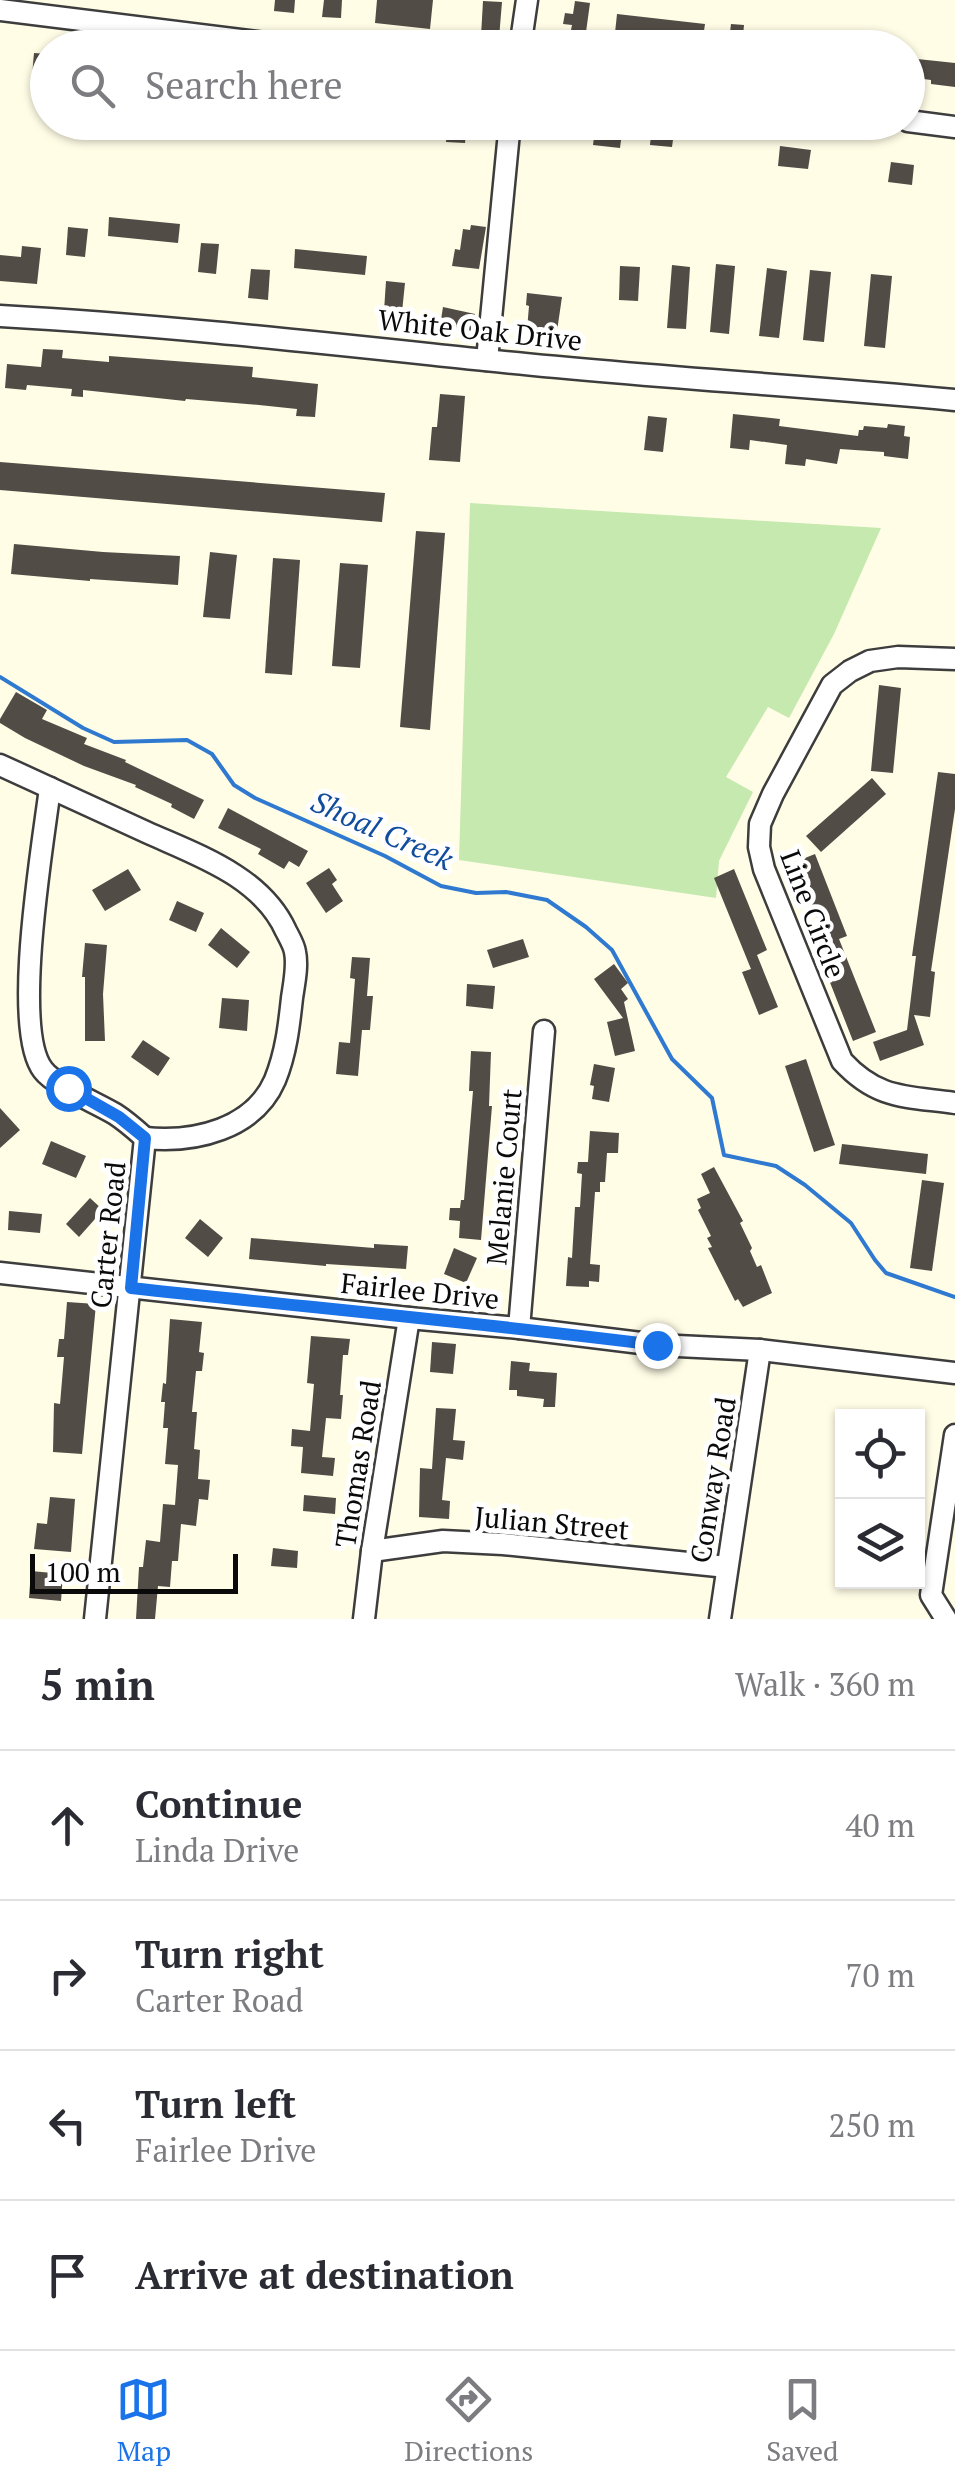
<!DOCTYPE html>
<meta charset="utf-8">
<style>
:root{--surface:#fff;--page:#f2f2f3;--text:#2b2b33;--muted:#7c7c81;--line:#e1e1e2;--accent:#1a73e8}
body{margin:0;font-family:"PT Serif",serif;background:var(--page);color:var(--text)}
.controls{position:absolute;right:30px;bottom:30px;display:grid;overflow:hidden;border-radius:0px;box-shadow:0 2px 8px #0004}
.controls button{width:90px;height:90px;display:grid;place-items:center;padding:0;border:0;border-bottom:2px solid var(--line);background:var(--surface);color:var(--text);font:50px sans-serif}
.scale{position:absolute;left:30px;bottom:25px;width:208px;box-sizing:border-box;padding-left:10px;border:5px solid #0a0a0a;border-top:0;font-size:28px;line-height:35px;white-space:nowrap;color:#0a0a0a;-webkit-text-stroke:8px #fff;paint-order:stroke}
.stop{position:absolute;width:30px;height:30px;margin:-22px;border:8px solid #1a73e8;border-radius:50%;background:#fff}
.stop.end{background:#1a73e8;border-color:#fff;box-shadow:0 2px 10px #0008}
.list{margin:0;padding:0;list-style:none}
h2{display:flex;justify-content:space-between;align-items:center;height:130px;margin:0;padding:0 40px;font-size:42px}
h2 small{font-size:32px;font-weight:400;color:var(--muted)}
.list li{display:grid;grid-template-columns:65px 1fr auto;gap:30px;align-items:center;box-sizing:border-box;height:150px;padding:0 40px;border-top:2px solid var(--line)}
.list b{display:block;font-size:38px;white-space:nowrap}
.list p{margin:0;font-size:32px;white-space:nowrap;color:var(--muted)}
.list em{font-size:32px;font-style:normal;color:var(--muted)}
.icon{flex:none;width:55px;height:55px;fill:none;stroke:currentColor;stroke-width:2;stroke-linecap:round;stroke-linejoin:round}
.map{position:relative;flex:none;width:955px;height:1619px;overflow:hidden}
.search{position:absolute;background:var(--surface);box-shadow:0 2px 8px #0004;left:30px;right:30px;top:30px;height:110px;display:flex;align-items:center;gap:25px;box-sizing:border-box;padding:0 35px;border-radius:55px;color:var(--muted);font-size:38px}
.sheet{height:730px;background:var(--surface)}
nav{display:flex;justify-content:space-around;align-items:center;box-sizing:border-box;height:140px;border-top:2px solid var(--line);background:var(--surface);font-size:28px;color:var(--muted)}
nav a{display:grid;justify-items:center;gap:5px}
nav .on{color:var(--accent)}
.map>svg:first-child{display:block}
</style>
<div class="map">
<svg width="955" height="1619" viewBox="0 0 955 1619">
<rect width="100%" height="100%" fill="#fffde6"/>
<!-- green -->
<path fill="#c6e9b0" d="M 470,503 L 881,528 L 834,634 L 789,718 L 768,707 L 726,777 L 753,792 L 719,861 L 716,898 L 459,860 Z"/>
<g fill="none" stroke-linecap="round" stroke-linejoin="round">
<!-- stream -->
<path stroke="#2f7ad0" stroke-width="4" d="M 0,677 L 83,728 L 114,742 L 187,740 L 212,754 L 234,785 L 255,798 L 385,856 L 441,886 L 476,893 L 506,892 L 547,900 L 586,927 L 612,950 L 672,1059 L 712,1098 L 724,1155 L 776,1166 L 805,1185 L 851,1223 L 875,1260 L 886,1273 L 955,1297"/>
</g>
<!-- building -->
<g fill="#524c46">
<path d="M 275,0 L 295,0 L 294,13 L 274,11 Z"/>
<path d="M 324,0 L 342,0 L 341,18 L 322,17 Z"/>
<path d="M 377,0 L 433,0 L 430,29 L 375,23 Z"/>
<path d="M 483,1 L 502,2 L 499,38 L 481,36 Z"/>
<path d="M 575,1 L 590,3 L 586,32 L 571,30 L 572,25 L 563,24 L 565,13 L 573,14 Z"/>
<path d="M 617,14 L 705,24 L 702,44 L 615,33 Z"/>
<path d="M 731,24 L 744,25 L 742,48 L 728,48 Z"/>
<path d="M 34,53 L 48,54 L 48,77 L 32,76 Z"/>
<path d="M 908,58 L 955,63 L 955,87 L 931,84 L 931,80 L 908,77 Z"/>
<path d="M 355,122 L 368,122 L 365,139 L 352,136 Z"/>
<path d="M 448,122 L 467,122 L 465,143 L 446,142 Z"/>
<path d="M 596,122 L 623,125 L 620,148 L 593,145 Z"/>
<path d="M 652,123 L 675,125 L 672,147 L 650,145 Z"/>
<path d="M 780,146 L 811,150 L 808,169 L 778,166 Z"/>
<path d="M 891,162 L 914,165 L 912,185 L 888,182 Z"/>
<path d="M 109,217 L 180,224 L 178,243 L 108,236 Z"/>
<path d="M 471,225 L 486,227 L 479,269 L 452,266 L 455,249 L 460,250 L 463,229 L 470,230 Z"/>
<path d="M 68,227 L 88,229 L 85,257 L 66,255 Z"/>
<path d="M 201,243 L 219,244 L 216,274 L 198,272 Z"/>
<path d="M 22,246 L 41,248 L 37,284 L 0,281 L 0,255 L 21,257 Z"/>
<path d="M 295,249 L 367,256 L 365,275 L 294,268 Z"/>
<path d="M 716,264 L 735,266 L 729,334 L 710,332 Z"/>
<path d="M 672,265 L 690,267 L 686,329 L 667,328 Z"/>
<path d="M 620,266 L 640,267 L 638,301 L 619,300 Z"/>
<path d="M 767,268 L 787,271 L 779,338 L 759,336 Z"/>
<path d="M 251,269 L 270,270 L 268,300 L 248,298 Z"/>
<path d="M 810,270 L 831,272 L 824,342 L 803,340 Z"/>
<path d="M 871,274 L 892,276 L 885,348 L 864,346 Z"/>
<path d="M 386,281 L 405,283 L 402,312 L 384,311 Z"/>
<path d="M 527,293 L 562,297 L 557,331 L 560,331 L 559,344 L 526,341 L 529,306 L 526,305 Z"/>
<path d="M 443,307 L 475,314 L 473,331 L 440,326 Z"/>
<path d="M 43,349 L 63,350 L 62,358 L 109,362 L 109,356 L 253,367 L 252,377 L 318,384 L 315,417 L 296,416 L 297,409 L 259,405 L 186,399 L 185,401 L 83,390 L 83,397 L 71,396 L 72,389 L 27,385 L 26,390 L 5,388 L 7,364 L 41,367 Z"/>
<path d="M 440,394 L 465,396 L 460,462 L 429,460 L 432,427 L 437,427 Z"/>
<path d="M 733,414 L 780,419 L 779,426 L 858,436 L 859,430 L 863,430 L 864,426 L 887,428 L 888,424 L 905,426 L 904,436 L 910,437 L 908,459 L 884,456 L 884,452 L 840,449 L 837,464 L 806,459 L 805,466 L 785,464 L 787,445 L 750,440 L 749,450 L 730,448 Z"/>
<path d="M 648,416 L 667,418 L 663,452 L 644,450 Z"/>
<path d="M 0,462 L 385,493 L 382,522 L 0,490 Z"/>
<path d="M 416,531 L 445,533 L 430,730 L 400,727 Z"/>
<path d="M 14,544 L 103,552 L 180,556 L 178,585 L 90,579 L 90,581 L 11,574 Z"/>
<path d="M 210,552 L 237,555 L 230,619 L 203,617 Z"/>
<path d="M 273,558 L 300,560 L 292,675 L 265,673 Z"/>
<path d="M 340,563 L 368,565 L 360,668 L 332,666 Z"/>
<path d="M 879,685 L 901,688 L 893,773 L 871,771 Z"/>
<path d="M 16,692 L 47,710 L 42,719 L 87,738 L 84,744 L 126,760 L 125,762 L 204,800 L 194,819 L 171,807 L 172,804 L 135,787 L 136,785 L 84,766 L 25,738 L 0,723 L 0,719 Z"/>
<path d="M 938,772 L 955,774 L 955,809 L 931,971 L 935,972 L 930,1017 L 914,1015 L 924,1045 L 880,1061 L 873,1042 L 907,1030 L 916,956 L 912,956 Z"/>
<path d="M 872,778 L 886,794 L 821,852 L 806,836 Z"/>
<path d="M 228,808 L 308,851 L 299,867 L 289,861 L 284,869 L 258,854 L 261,849 L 218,828 Z"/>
<path d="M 815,854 L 847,936 L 839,939 L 876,1032 L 853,1041 L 820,957 L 831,953 L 795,862 Z"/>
<path d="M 329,868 L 337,880 L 332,884 L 343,901 L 326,913 L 306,883 Z"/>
<path d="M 128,869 L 141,890 L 105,911 L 92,890 Z"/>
<path d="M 734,869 L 767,950 L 757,955 L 778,1007 L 759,1015 L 742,972 L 751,969 L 714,878 Z"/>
<path d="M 177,901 L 204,913 L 196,932 L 169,920 Z"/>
<path d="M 221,928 L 250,952 L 237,968 L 208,945 Z"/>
<path d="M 523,939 L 529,957 L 493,968 L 487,950 Z"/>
<path d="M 85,943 L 107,945 L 103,994 L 105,1041 L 85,1041 L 85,977 L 82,977 Z"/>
<path d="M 352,957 L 370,958 L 367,996 L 373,996 L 370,1030 L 362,1030 L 358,1076 L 336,1074 L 339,1042 L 350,1043 L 355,979 L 350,978 Z"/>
<path d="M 614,964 L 628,983 L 621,989 L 628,999 L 624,1002 L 635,1051 L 615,1056 L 607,1022 L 623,1018 L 594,979 Z"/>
<path d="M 467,984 L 495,986 L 493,1009 L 466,1006 Z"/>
<path d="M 222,998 L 249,1000 L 247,1031 L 219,1028 Z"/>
<path d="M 143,1040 L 170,1058 L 158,1076 L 131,1057 Z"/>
<path d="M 471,1051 L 491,1052 L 489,1106 L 492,1106 L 481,1240 L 459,1238 L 460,1221 L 449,1220 L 450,1208 L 460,1208 L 461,1200 L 464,1200 L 473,1091 L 469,1091 Z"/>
<path d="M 806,1059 L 835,1145 L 814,1152 L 785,1066 Z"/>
<path d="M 594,1064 L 615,1068 L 609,1102 L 592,1099 L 594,1086 L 590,1085 Z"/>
<path d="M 0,1108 L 20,1130 L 0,1148 Z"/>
<path d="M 590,1131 L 619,1133 L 618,1153 L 607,1153 L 605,1182 L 600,1182 L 600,1192 L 595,1192 L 590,1264 L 600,1265 L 599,1282 L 589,1281 L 589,1287 L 566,1286 L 568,1257 L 572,1258 L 575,1207 L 580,1207 L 582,1174 L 577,1173 L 578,1162 L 588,1162 Z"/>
<path d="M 51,1141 L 86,1156 L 76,1178 L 42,1164 Z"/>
<path d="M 842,1144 L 928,1154 L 926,1174 L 839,1164 Z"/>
<path d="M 714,1167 L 743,1221 L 740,1223 L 752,1248 L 750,1251 L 757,1267 L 761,1265 L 772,1293 L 743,1307 L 738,1299 L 735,1301 L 708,1248 L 712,1247 L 707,1238 L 711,1236 L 698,1210 L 701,1208 L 697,1199 L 710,1193 L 701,1174 Z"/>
<path d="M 922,1180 L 944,1183 L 932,1271 L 910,1268 Z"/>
<path d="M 90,1198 L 103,1210 L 79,1237 L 66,1224 Z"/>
<path d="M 9,1211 L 42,1214 L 40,1233 L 8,1230 Z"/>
<path d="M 200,1219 L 223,1238 L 208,1257 L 185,1238 Z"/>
<path d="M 251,1238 L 374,1248 L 374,1244 L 408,1246 L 406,1269 L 326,1264 L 326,1266 L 249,1259 Z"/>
<path d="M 454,1248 L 477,1258 L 466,1283 L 444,1274 Z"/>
<path d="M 67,1302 L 96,1304 L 82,1454 L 53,1452 L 54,1403 L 60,1404 L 64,1357 L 57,1357 L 59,1339 L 64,1339 Z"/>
<path d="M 170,1319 L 202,1322 L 199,1352 L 204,1353 L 202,1371 L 196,1371 L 192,1412 L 197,1412 L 194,1449 L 200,1450 L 198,1479 L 210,1480 L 208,1500 L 199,1499 L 196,1526 L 181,1524 L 178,1561 L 172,1561 L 170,1587 L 158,1586 L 155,1619 L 136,1619 L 139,1567 L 143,1567 L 146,1540 L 160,1542 L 163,1504 L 175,1505 L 178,1465 L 165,1464 L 168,1428 L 163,1428 L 165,1402 L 161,1402 L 163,1383 L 166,1384 Z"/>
<path d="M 311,1336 L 350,1339 L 348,1355 L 343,1355 L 340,1395 L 343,1395 L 341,1419 L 326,1418 L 322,1457 L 335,1458 L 333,1476 L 301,1473 L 303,1447 L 291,1446 L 292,1429 L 310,1431 L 314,1384 L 307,1383 Z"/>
<path d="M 432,1342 L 456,1344 L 453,1374 L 430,1372 Z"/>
<path d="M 511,1361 L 530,1363 L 529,1371 L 557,1373 L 555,1407 L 543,1407 L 544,1399 L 517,1396 L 517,1390 L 509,1390 Z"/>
<path d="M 436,1408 L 456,1409 L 453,1440 L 465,1441 L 463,1460 L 446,1458 L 442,1500 L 450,1501 L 449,1519 L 419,1517 L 420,1468 L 432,1469 Z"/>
<path d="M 304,1495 L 336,1498 L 335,1514 L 303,1511 Z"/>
<path d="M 50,1497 L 75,1499 L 71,1552 L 34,1549 L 37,1523 L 47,1524 Z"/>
<path d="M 273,1548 L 298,1551 L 297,1568 L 271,1566 Z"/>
<path d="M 31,1571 L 63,1574 L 61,1601 L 29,1598 Z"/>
</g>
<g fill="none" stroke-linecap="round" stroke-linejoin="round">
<defs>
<g id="minor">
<path d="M 0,10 L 306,48"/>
<path d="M 520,48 L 527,0"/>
<path d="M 908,121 L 955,127"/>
<path d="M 0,316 C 162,325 323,343 485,360 C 641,377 798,385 955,400"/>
<path d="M 487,360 L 510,122"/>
<path d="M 955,659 L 898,657 L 870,661 L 850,671 L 832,685 L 773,794 L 760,824 L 759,847 L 764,869 L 842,1061 C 878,1100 906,1096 955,1103"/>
<path d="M 0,765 C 49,787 97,810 146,832 C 197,855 261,876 286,931 C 289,937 294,945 295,952 C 298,966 294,984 292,998 C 289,1026 286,1053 275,1080 C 254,1129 195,1143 145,1138"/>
<path d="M 50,788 C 43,844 11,1029 43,1070 C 55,1086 97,1103 115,1114 C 126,1121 136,1130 145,1138"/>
<path d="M 0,1273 L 409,1318 L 519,1328 L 657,1345 L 760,1350 L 955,1373"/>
<path d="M 519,1328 L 544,1031"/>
<path d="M 372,1551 L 443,1541 L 503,1544 L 727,1567"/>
<path d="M 95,1619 L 145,1138"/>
<path d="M 364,1619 L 372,1551 L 409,1318"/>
<path d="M 720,1619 L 760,1350"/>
<path d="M 946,1619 L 931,1595 L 955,1435"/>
</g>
</defs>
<!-- minor casing -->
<use href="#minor" stroke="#3d3d3d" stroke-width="25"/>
<!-- minor -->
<use href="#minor" stroke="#fff" stroke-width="20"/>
</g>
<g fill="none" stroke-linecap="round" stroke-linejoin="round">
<!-- route -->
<path stroke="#1a73e8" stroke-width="12" d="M 68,1088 L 119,1117 L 145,1138 L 131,1288 C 306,1307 482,1323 657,1345"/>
</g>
<g text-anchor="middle" stroke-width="10" stroke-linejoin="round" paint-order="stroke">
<!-- street labels -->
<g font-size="28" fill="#0a0a0a" stroke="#fff">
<text transform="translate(480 330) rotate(6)" y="10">White Oak Drive</text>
<text transform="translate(813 914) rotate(69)" y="10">Line Circle</text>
<text transform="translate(504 1177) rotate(-85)" y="10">Melanie Court</text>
<text transform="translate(108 1235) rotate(-84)" y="10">Carter Road</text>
<text transform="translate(420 1291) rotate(6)" y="10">Fairlee Drive</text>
<text transform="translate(358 1464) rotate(-81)" y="10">Thomas Road</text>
<text transform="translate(713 1480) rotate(-81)" y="10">Conway Road</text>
<text transform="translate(552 1523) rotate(5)" y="10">Julian Street</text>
</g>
<!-- water labels -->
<g font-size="30" font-style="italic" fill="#124d9c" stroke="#fff">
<text transform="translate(382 831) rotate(24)" y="10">Shoal Creek</text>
</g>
</g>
</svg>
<div class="controls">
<button><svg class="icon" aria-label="locate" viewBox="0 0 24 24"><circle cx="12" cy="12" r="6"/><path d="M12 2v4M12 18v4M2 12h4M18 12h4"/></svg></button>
<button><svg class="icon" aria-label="layers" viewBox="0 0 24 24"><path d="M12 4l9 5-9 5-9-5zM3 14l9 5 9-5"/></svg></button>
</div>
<div class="scale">100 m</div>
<div class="stop" style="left:68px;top:1088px"></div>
<div class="stop end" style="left:657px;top:1345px"></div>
<div class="search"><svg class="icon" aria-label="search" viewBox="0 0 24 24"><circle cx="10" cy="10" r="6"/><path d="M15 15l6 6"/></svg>Search here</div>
</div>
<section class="sheet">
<h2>5 min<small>Walk · 360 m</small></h2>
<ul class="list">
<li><svg class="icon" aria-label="ahead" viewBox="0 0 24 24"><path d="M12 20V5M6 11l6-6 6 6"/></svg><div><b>Continue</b><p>Linda Drive</p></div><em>40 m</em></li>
<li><svg class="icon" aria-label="right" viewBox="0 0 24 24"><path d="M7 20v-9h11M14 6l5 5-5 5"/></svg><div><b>Turn right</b><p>Carter Road</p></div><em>70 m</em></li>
<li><svg class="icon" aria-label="left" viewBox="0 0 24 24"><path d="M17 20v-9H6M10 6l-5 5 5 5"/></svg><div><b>Turn left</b><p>Fairlee Drive</p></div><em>250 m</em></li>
<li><svg class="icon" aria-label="arrive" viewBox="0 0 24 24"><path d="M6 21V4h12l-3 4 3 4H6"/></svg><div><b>Arrive at destination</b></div></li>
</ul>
</section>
<nav>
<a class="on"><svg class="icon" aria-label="map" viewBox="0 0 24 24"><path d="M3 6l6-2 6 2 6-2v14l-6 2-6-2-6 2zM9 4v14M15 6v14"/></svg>Map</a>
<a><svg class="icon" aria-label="directions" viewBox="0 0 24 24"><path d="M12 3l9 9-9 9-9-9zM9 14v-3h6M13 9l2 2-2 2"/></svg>Directions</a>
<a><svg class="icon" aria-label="saved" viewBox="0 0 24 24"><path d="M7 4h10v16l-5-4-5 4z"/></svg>Saved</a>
</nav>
